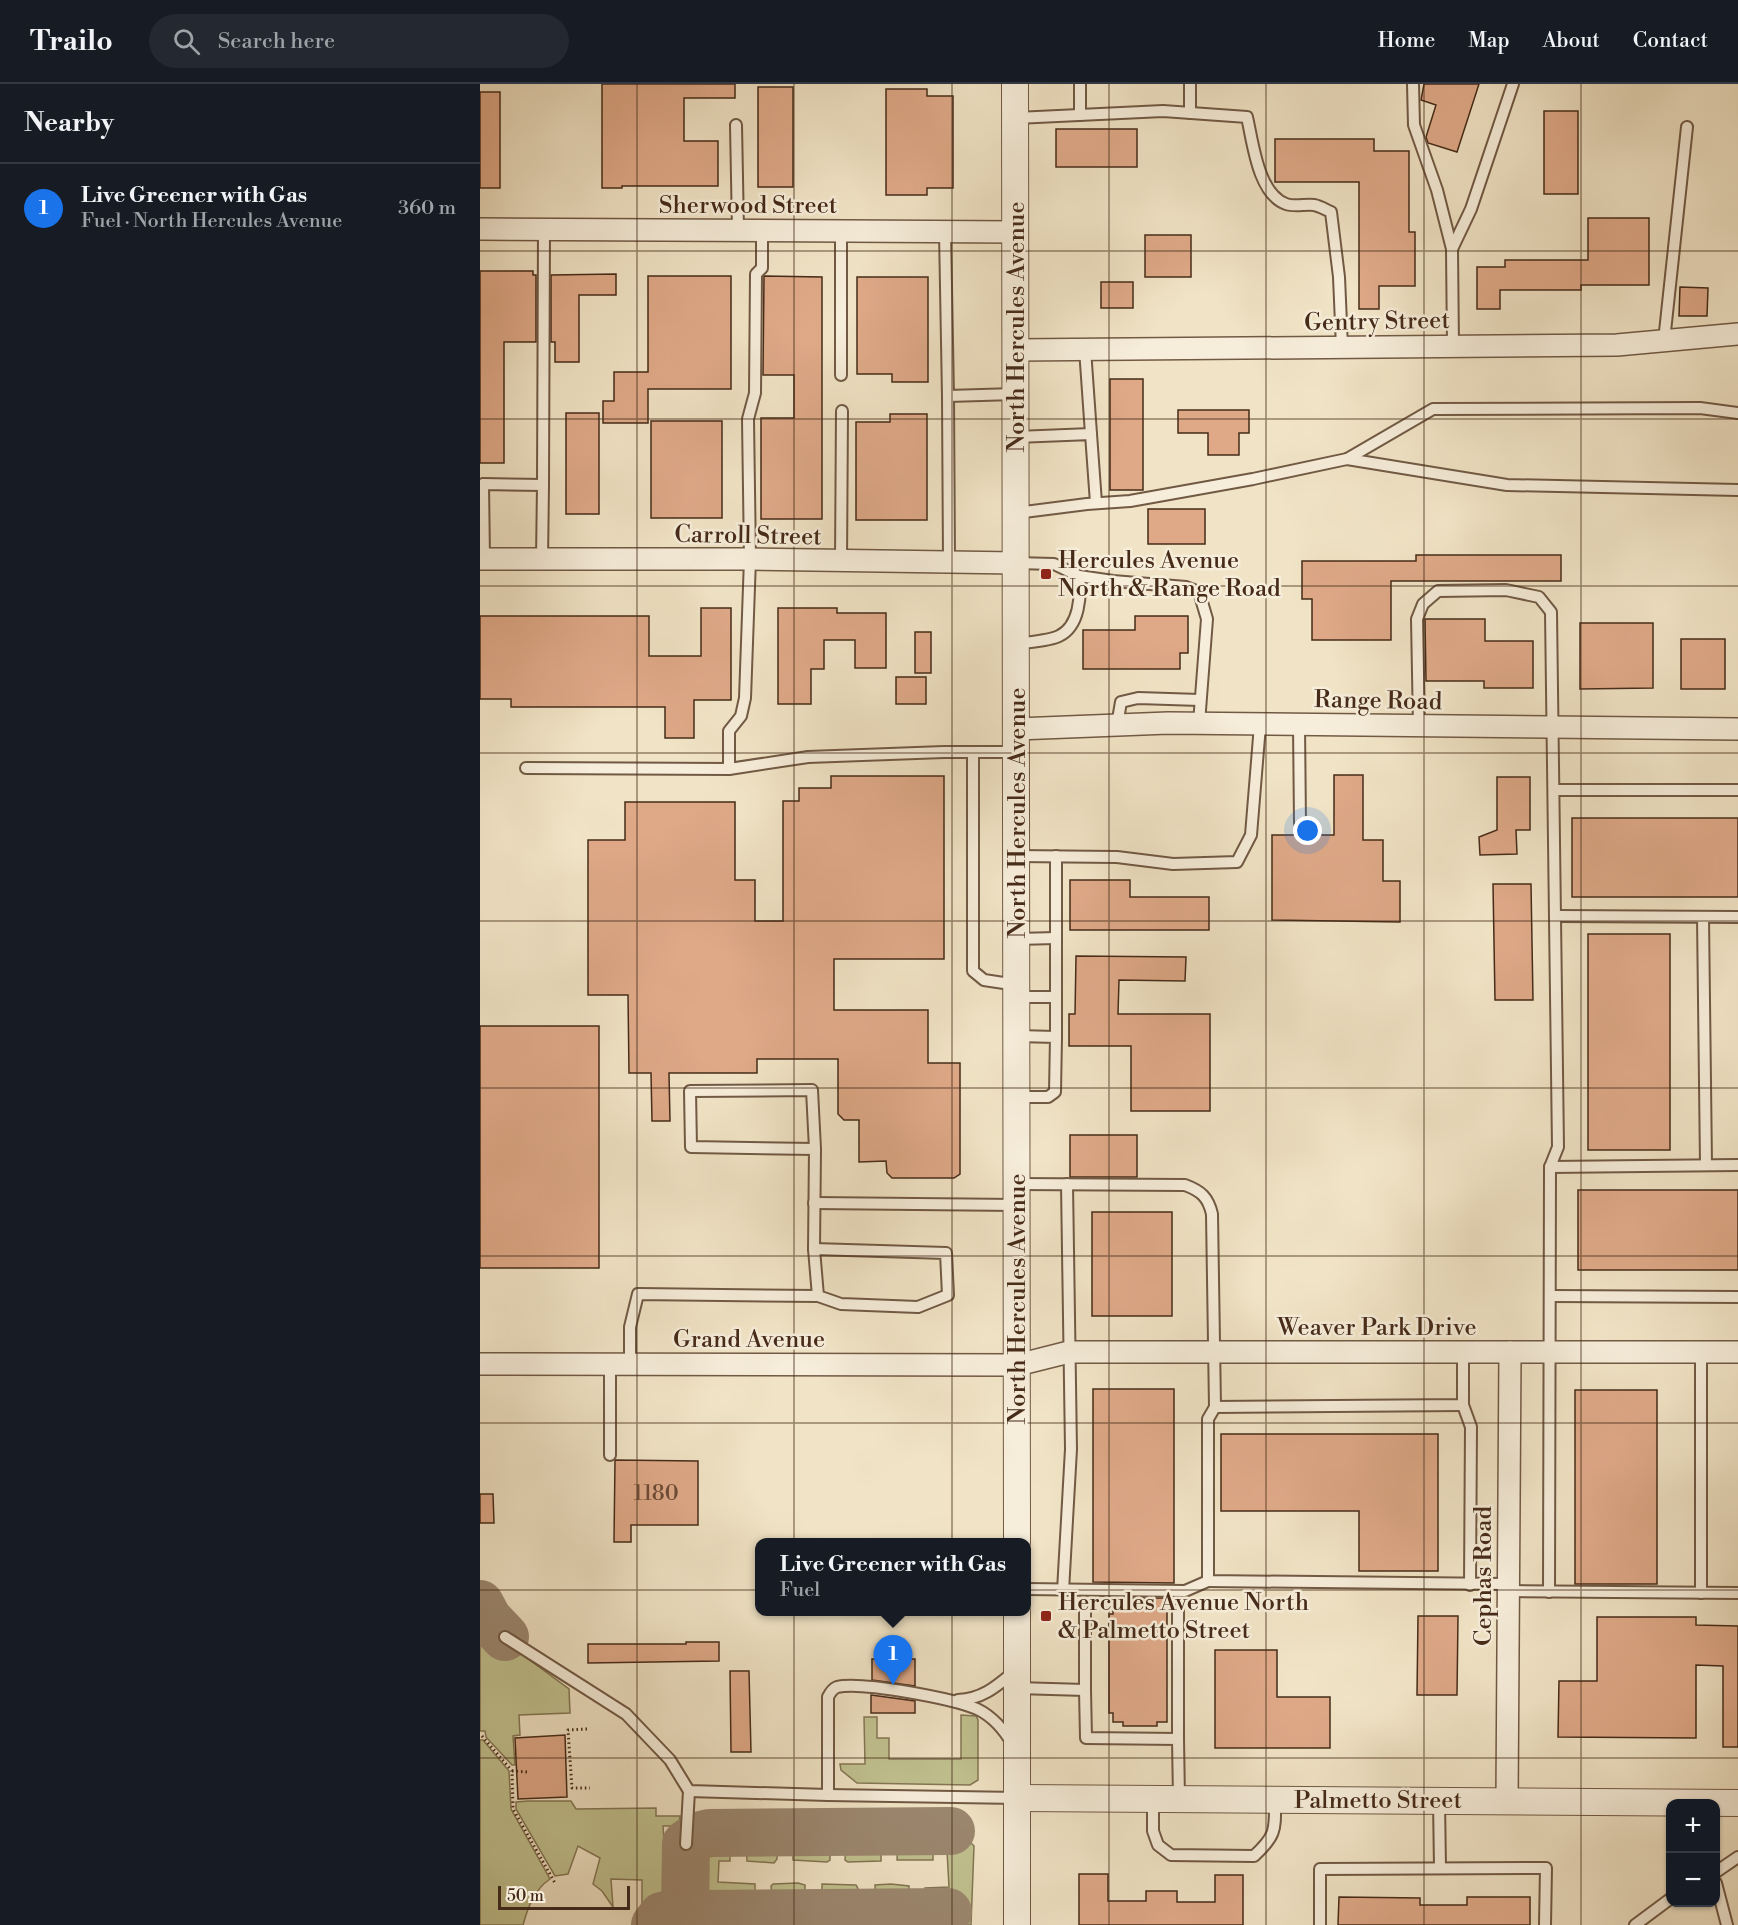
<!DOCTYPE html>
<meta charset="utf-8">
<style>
:root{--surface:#171b24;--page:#242831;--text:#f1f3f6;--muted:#9ea1a6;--line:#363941;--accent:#1a73e8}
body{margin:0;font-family:"Libre Bodoni",serif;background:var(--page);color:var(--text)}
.controls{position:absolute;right:18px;bottom:18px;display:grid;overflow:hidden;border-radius:12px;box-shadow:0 2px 4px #0004}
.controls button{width:54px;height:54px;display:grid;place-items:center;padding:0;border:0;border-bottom:2px solid var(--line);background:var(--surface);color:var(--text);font:30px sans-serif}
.scale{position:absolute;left:18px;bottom:15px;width:132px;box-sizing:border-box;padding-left:6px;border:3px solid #462b19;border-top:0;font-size:16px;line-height:21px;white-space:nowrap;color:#462b19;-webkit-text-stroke:4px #f6edda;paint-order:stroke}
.you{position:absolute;left:828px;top:747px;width:21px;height:21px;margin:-15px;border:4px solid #fff;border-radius:50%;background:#1a73e8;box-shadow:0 0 0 9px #1a73e833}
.badge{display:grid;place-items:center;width:39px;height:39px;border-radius:50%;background:var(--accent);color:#fff;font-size:20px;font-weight:700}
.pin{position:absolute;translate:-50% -50px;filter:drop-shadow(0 2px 3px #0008)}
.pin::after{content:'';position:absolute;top:32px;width:21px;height:18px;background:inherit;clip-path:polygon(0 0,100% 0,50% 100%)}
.popup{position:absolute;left:275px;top:1454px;width:276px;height:78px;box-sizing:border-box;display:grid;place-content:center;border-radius:12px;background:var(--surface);filter:drop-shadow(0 2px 4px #0005);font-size:20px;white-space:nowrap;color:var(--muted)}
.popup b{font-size:22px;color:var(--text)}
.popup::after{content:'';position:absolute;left:50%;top:100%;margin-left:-12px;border:12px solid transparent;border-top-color:var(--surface)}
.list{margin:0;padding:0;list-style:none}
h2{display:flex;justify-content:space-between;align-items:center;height:78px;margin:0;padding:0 24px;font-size:26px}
h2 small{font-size:20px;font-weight:400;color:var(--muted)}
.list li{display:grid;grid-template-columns:39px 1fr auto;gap:18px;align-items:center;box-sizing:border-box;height:90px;padding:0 24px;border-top:2px solid var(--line)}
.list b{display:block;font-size:22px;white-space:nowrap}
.list p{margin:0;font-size:20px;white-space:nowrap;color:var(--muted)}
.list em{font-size:20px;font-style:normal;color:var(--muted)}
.icon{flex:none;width:33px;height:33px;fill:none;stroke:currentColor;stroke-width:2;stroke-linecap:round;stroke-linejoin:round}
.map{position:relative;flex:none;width:1258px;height:1841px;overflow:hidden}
header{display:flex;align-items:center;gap:36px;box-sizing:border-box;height:84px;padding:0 30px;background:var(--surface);border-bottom:2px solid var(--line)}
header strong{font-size:28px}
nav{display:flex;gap:33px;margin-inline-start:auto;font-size:21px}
.search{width:420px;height:54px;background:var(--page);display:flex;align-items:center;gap:15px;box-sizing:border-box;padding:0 21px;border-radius:33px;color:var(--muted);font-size:22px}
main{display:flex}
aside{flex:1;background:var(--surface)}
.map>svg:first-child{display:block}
</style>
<header>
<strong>Trailo</strong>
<div class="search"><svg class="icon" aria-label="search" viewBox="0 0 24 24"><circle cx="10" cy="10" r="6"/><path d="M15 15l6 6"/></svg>Search here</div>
<nav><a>Home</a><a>Map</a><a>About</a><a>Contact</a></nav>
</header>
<main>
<aside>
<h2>Nearby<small></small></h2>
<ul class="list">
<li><span class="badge">1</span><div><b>Live Greener with Gas</b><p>Fuel · North Hercules Avenue</p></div><em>360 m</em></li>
</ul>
</aside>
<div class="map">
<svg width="1258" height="1841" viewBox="0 0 1258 1841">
<rect width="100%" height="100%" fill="#f1e4c6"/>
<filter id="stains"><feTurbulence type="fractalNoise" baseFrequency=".00333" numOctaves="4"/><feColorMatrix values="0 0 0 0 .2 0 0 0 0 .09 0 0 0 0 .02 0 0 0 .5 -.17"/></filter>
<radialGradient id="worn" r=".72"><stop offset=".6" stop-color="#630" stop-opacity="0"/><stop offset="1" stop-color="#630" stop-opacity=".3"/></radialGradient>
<!-- green -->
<g fill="#c1c290" stroke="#847654" stroke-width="1.5">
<path d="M 0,1531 L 21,1555 L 89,1605 L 90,1629 L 39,1631 L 40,1651 L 33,1652 L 35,1681 L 32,1681 L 6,1653 L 5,1647 L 0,1647 Z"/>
<path d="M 481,1631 L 496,1632 L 498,1636 L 498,1696 L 490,1701 L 377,1699 L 361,1686 L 360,1680 L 385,1680 L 384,1633 L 397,1633 L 397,1654 L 409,1654 L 409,1675 L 481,1675 Z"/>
<path d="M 0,1656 L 3,1656 L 29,1687 L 31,1725 L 70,1795 C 54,1806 48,1823 43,1841 L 0,1841 Z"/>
<path d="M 48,1717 L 91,1717 L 96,1725 L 176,1724 L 176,1732 L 200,1732 L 199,1742 L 183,1742 L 184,1756 L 191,1756 L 192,1748 L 199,1748 L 198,1790 L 173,1822 L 162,1823 L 162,1796 L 131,1795 L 133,1823 L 122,1807 L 113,1800 L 120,1774 L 98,1762 L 88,1790 L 75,1792 L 36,1725 L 36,1718 Z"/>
<path d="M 296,1730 L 463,1730 L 494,1762 L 491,1841 L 470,1841 L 470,1822 L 445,1821 L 445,1804 L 469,1803 L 466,1749 L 471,1749 L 471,1741 L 212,1743 L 212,1731 Z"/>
<path d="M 432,1753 L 449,1754 L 453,1758 L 453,1776 L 417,1776 L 418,1756 Z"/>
<path d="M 369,1754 L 397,1754 L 401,1756 L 401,1777 L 368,1778 L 365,1776 L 366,1757 Z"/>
<path d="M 268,1755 L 294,1755 L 297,1757 L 297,1775 L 294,1779 L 267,1777 L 266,1759 Z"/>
<path d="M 316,1755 L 348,1755 L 350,1758 L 350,1776 L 347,1778 L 313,1776 L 313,1758 Z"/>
<path d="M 229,1757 L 250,1757 L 250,1777 L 239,1777 L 238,1798 L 275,1800 L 275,1820 L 271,1822 L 221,1822 L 210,1816 L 211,1773 Z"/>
<path d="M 318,1799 L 325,1801 L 325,1819 L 323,1822 L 293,1821 L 291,1802 L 293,1800 Z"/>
<path d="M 342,1800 L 376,1801 C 380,1806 378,1816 376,1821 L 346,1820 L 342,1816 Z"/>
<path d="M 411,1800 L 429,1802 L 429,1817 L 425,1822 L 396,1822 L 395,1801 Z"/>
</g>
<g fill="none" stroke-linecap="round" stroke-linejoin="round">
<!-- taxiway -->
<g stroke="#9c8870" stroke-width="48">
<path d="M 0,1520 L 8,1535 L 25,1553"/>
<path d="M 205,1830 L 468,1828"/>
<path d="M 175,1841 L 182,1832 L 191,1830 L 205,1830 L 206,1760 L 217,1752 L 230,1749 L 471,1747"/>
</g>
</g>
<!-- building -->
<g fill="#dfa988" stroke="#462b19" stroke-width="1.5">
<path d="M 122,0 L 255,0 L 255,14 L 204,14 L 204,57 L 238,57 L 238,102 L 142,102 L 142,104 L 122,104 Z"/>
<path d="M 944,0 L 999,0 L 977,68 L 948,59 L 946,53 L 956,21 L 941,16 Z"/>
<rect x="278" y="3" width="35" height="100"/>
<path d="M 406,5 L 447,5 L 447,12 L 473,12 L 473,104 L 447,104 L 447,111 L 406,111 Z"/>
<rect x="0" y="8" width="20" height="96"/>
<rect x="1064" y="27" width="34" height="83"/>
<rect x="576" y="45" width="81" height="38"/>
<path d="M 795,55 L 894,55 L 894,67 L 929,67 L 929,148 L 935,148 L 935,202 L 899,202 L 899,225 L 879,225 L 879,98 L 795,98 Z"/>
<path d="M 1108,134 L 1169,134 L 1169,201 L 1101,201 L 1101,206 L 1020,206 L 1020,225 L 997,225 L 997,183 L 1025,183 L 1025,176 L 1108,176 Z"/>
<rect x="665" y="151" width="46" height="42"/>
<path d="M 0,187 L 53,187 L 53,191 L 56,191 L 56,258 L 24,258 L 24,379 L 0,379 Z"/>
<path d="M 136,190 L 136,211 L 99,211 L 99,278 L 75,278 L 75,258 L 71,258 L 71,191 Z"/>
<path d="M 168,192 L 251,192 L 251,305 L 168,305 L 168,339 L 123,339 L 123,317 L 134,317 L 134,288 L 168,288 Z"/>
<path d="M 284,192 L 342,193 L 342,435 L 281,435 L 281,334 L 314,334 L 314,291 L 283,291 Z"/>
<path d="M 377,193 L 448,193 L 448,298 L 412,298 L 412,290 L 377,290 Z"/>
<rect x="621" y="198" width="32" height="26"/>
<path d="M 1200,203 L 1228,204 L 1227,232 L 1199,232 Z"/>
<rect x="630" y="295" width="33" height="111"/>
<path d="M 698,326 L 769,326 L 769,349 L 759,349 L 759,371 L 728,371 L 728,349 L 698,349 Z"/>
<rect x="86" y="329" width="33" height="101"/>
<path d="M 410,330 L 447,330 L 447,436 L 376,436 L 376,338 L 410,338 Z"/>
<rect x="171" y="337" width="71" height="97"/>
<rect x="668" y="425" width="57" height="35"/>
<path d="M 936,471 L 1081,471 L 1081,497 L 911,497 L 911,556 L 832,556 L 832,515 L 822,515 L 822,477 L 936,477 Z"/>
<path d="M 221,524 L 251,524 L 251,616 L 214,616 L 214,654 L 185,654 L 185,623 L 31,623 L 31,615 L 0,615 L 0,532 L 169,532 L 169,572 L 221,572 Z"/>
<path d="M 298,524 L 357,524 L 357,529 L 406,529 L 406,584 L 375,584 L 375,556 L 344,556 L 344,585 L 331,585 L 331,620 L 298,620 Z"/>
<path d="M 655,532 L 708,532 L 708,569 L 700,569 L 700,585 L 603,585 L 603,546 L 655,546 Z"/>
<path d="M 945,535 L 1005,535 L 1005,557 L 1053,557 L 1053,604 L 1004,604 L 1004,597 L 946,597 Z"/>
<path d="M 1100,539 L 1173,539 L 1173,604 L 1100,605 Z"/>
<rect x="435" y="548" width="16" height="41"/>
<rect x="1201" y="555" width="44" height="50"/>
<rect x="416" y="593" width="30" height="27"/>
<path d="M 854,691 L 883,691 L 883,756 L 903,756 L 903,797 L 920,797 L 920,838 L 792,836 L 792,751 L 854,751 Z"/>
<path d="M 351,692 L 464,692 L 464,875 L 354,875 L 354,926 L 448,926 L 448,979 L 480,979 L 480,1090 L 474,1094 L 412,1094 L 407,1089 L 406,1077 L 379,1078 L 379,1036 L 364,1036 L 358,1030 L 358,975 L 277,975 L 277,989 L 189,989 L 190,1037 L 172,1037 L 171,989 L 149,989 L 148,911 L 108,911 L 108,756 L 145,756 L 145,718 L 255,718 L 255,796 L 275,796 L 275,837 L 303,837 L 303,717 L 319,717 L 319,704 L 351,704 Z"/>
<path d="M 1017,693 L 1050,693 L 1050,746 L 1036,746 L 1037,770 L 1000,771 L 999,753 L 1017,746 Z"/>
<rect x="1092" y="734" width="166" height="79"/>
<path d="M 590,796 L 650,796 L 650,813 L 729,813 L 729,846 L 590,846 Z"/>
<path d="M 1013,800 L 1051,800 L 1053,916 L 1015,916 Z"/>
<rect x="1108" y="850" width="82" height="216"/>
<path d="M 596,872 L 706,873 L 705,897 L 639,896 L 638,930 L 730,930 L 730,1027 L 651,1027 L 651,962 L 589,962 L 589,930 L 595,930 Z"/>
<rect x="0" y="942" width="119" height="242"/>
<rect x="590" y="1051" width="67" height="42"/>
<rect x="1098" y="1106" width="160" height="80"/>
<rect x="612" y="1128" width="80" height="104"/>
<path d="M 613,1305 L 694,1305 L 694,1499 L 613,1498 Z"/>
<rect x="1095" y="1306" width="82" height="194"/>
<path d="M 741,1350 L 958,1350 L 958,1487 L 879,1487 L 879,1427 L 741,1427 Z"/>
<path d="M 135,1376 L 218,1377 L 218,1441 L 151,1441 L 151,1458 L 134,1458 Z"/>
<path d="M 0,1410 L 13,1410 L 14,1439 L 0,1439 Z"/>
<path d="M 633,1514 L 687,1514 L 687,1638 L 677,1638 L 677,1642 L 643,1642 L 643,1638 L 633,1638 L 633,1629 L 629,1629 L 629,1530 L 633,1530 Z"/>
<path d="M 938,1532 L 978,1532 L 977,1611 L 937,1611 Z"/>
<path d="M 1117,1533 L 1216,1533 L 1216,1541 L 1258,1542 L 1258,1663 L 1243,1663 L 1243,1582 L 1216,1581 L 1216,1654 L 1078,1653 L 1079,1597 L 1117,1597 Z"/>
<path d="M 206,1558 L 239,1558 L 239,1577 L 108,1579 L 108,1560 L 206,1560 Z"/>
<path d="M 735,1566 L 797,1566 L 797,1613 L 850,1613 L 850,1664 L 735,1664 Z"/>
<path d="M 392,1575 L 435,1575 L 435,1602 L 392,1596 Z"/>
<path d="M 250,1587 L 269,1587 L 271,1668 L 251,1668 Z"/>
<path d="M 391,1611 L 435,1617 L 435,1629 L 391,1629 Z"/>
<path d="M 85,1651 L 87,1713 L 38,1715 L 35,1654 Z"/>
<path d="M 599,1790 L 628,1790 L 628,1817 L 666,1817 L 666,1807 L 697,1807 L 697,1818 L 735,1818 L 735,1791 L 763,1791 L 763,1841 L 599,1841 Z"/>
<path d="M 859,1813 L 940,1814 L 940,1821 L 987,1821 L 987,1813 L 1050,1813 L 1050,1841 L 858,1841 Z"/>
</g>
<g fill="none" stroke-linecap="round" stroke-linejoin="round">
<defs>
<g id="service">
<path d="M 933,0 L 934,41 L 957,106 L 972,165 L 973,262"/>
<path d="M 710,29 L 710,0"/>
<path d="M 600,31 L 600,0"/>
<path d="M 536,34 L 683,27 L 767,33 C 773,59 778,110 806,120 C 814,123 825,120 834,121 C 840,122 846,126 851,128 L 859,193 L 862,263"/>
<path d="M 256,41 L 258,146"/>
<path d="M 465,148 L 468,312 L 535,310"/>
<path d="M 972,165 L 991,125 L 1033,0"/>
<path d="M 1184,257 L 1207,43"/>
<path d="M 605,265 L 611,350"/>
<path d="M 361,291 L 361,147"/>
<path d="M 468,312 L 469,478"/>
<path d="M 536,353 L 611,350 L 616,419"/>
<path d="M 867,375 L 1027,401 L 1258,406"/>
<path d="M 63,401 L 64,146"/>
<path d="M 536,429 L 607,420 L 650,417 L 773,395 L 867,375 L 953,325 L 1220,324 L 1258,329"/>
<path d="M 4,475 L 3,400 L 63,401 L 62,476"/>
<path d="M 361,478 L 362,327"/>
<path d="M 536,479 L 574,480 L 599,492 L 633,497 L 706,503 L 719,508 L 727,535 L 719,639"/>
<path d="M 537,560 C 548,558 569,557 579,552 C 600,542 601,511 599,492"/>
<path d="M 637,641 L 641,618 L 658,614 L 720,616"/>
<path d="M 819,641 L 820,739"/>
<path d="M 939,642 L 937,535 L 943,520 L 958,507 L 1026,506 L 1059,513 L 1071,528 L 1078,1063 L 1070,1083 L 1069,1508"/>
<path d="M 493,668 L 493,887 L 504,896 L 537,901"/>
<path d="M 46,684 L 249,685 L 328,673 L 464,668 L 537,668"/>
<path d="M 249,685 L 249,647 L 261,632 L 265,614 L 270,475 L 268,335 L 275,309 L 276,190 L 282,184 L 282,146"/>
<path d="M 1074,706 L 1258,706"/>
<path d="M 537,772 L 637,773 L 693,780 L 757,778 L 771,751 L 780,641"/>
<path d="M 576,772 L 576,953"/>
<path d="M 1076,832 L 1258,833"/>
<path d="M 1223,833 L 1226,1081"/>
<path d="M 537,855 L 576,854"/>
<path d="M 537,913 L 576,913"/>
<path d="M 537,952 L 576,953 L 575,1008 L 568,1013 L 537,1013"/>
<path d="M 1070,1083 L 1258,1081"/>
<path d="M 537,1100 L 705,1101 C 721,1107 728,1113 732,1130 L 735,1323 L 728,1335 L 728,1497 L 1028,1500"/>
<path d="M 334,1119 L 537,1121"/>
<path d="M 334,1165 L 335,1065 L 332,1006 L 210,1007 L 211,1063 L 335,1065"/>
<path d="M 1071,1212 L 1258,1213"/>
<path d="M 1221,1268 L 1221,1509"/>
<path d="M 130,1281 L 130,1371"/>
<path d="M 150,1281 L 150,1243 L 158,1210 L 338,1212 L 361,1220 L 438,1223 L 468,1211 L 466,1169 L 334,1165 L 338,1212"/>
<path d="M 983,1321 L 991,1343 L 990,1501"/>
<path d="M 735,1323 L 983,1321 L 983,1268"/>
<path d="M 546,1505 L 705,1507 L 728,1497"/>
<path d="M 583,1507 L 591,1365 L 587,1100"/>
<path d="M 1028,1507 L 1258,1509"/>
<path d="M 25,1553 L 146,1630 L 190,1676 L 209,1707 L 348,1711 L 538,1714"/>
<path d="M 537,1604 L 605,1606 L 605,1528"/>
<path d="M 605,1606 L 606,1654 L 698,1655 L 699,1715"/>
<path d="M 478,1616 C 503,1615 517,1602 535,1587"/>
<path d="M 698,1655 L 698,1526"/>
<path d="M 348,1711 L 348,1613 C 350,1609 352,1605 357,1603 C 381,1597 475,1615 497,1625 C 512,1632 525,1647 533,1661"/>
<path d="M 673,1715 L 673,1747 L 678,1761 L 691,1771 L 774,1772 C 797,1751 795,1745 795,1716"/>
<path d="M 959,1717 L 960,1784"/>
<path d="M 206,1760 L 209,1707"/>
<path d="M 1236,1788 L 1258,1773"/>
<path d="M 1236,1799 L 1247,1841"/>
<path d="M 840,1841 L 840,1785 L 1066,1784 L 1065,1841"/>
<path d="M 1155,1841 L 1190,1815"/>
</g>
<g id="minor">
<path d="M 0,145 L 536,148"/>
<path d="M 536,266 L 1137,261 L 1258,250"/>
<path d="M 0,475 L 270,475 L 536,479"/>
<path d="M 537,645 L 688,639 L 1258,645"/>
<path d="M 0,1280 L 537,1281 L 589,1268 L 1258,1268"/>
<path d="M 1027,1717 L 1030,1268"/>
</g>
<g id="tertiary">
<path d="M 535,0 L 537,1458"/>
<path d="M 538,1714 L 1258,1719"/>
<path d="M 537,1841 L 537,1528"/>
</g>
</defs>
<!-- service casing -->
<use href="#service" stroke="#715944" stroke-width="14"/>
<!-- minor casing -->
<use href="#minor" stroke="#715944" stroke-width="24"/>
<!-- tertiary casing -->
<use href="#tertiary" stroke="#715944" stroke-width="28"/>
<!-- path -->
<g stroke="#462b19" stroke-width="3" stroke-dasharray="1.5 3" stroke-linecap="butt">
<path d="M 107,1645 L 88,1646 L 92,1704 L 110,1704"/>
<path d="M 2,1652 L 32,1687 L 33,1725 L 75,1799"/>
<path d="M 32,1687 L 48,1688"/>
</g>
<!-- service -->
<use href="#service" stroke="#f6edda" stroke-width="10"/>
<!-- minor -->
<use href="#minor" stroke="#f6edda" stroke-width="21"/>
<!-- tertiary -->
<use href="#tertiary" stroke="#f6edda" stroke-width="26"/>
</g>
<!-- grid -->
<path fill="none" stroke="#462b19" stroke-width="1.5" stroke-opacity="0.55" d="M 157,0 L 157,1841M 314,0 L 314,1841M 472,0 L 472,1841M 629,0 L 629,1841M 786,0 L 786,1841M 944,0 L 944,1841M 1101,0 L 1101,1841M 0,167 L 1258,167M 0,335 L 1258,335M 0,502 L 1258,502M 0,669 L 1258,669M 0,837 L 1258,837M 0,1004 L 1258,1004M 0,1172 L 1258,1172M 0,1339 L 1258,1339M 0,1506 L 1258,1506M 0,1674 L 1258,1674"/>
<!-- markers -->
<g fill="#8f2418" stroke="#f6edda" stroke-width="2">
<rect x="560" y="484" width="12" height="12" rx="3"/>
<rect x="560" y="1526" width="12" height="12" rx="3"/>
</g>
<g text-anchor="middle" stroke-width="5" stroke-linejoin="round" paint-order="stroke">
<!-- number labels -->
<g font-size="21" fill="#6c4a35">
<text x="176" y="1416">1180</text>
</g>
<!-- street labels -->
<g font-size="24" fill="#462b19" stroke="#f6edda">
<text x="268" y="129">Sherwood Street</text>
<text transform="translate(897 237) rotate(-1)" y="8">Gentry Street</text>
<text transform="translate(536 243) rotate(-90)" y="8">North Hercules Avenue</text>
<text transform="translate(268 451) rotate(1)" y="8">Carroll Street</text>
<text transform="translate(898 616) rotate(1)" y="8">Range Road</text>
<text transform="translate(537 729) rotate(-90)" y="8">North Hercules Avenue</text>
<text transform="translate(537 1215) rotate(-90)" y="8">North Hercules Avenue</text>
<text x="897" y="1251">Weaver Park Drive</text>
<text x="269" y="1263">Grand Avenue</text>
<text transform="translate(1003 1492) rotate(-90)" y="8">Cephas Road</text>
<text x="898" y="1724">Palmetto Street</text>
</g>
<!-- poi labels -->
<g font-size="24" fill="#462b19" stroke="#f6edda" text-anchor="start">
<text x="578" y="484">Hercules Avenue<tspan x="578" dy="28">North &amp; Range Road</tspan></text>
<text x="578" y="1526">Hercules Avenue North<tspan x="578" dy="28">&amp; Palmetto Street</tspan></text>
</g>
</g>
<rect width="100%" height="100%" filter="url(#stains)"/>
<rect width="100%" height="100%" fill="url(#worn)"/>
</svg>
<div class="controls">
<button>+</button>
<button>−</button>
</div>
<div class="scale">50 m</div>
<div class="you"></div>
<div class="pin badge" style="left:413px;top:1601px">1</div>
<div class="popup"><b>Live Greener with Gas</b>Fuel</div>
</div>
</main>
